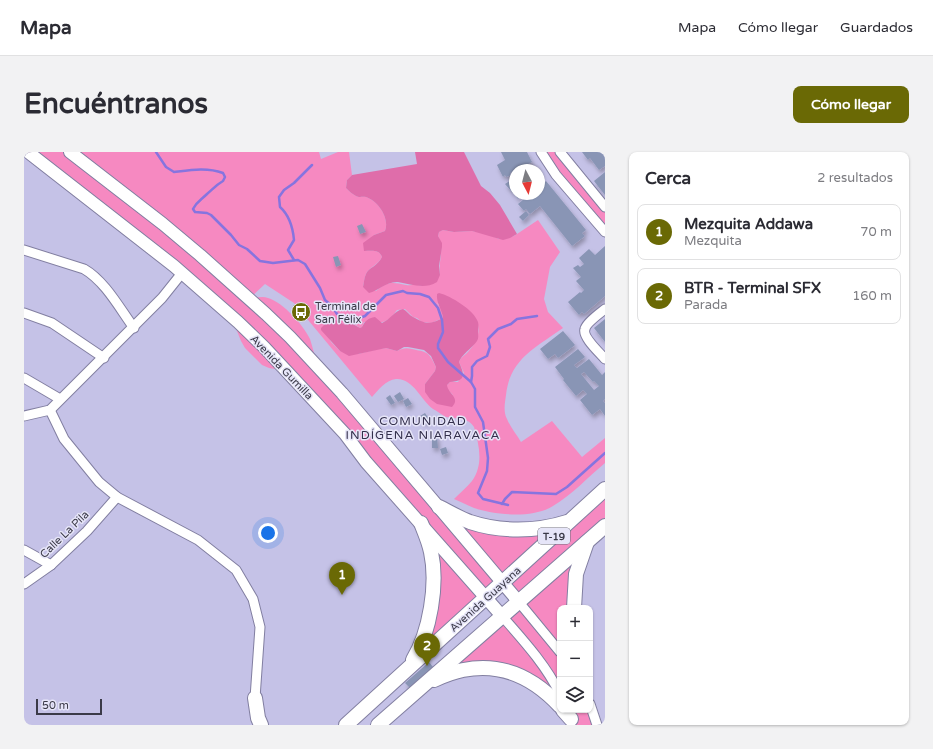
<!DOCTYPE html>
<html lang="es">
<meta charset="utf-8">
<style>
:root{--surface:#fff;--page:#f2f2f3;--text:#2b2b33;--muted:#7c7c81;--line:#e1e1e2;--accent:#6a6905}
body{margin:0;font-family:"Varela Round",sans-serif;background:var(--page);color:var(--text)}
.controls{position:absolute;right:12px;bottom:12px;display:grid;overflow:hidden;border-radius:8px;box-shadow:0 1px 3px #0004}
.controls button{width:36px;height:36px;display:grid;place-items:center;padding:0;border:0;border-bottom:1px solid var(--line);background:var(--surface);color:var(--text);font:20px sans-serif}
.compass{position:absolute;left:485px;top:12px;width:36px;height:36px;border-radius:50%;background:var(--surface);box-shadow:0 1px 3px #0004;rotate:173deg}
.scale{position:absolute;left:12px;bottom:10px;width:66px;box-sizing:border-box;padding-left:4px;border:2px solid #3b3a48;border-top:0;font-size:11px;line-height:14px;white-space:nowrap;color:#3b3a48;-webkit-text-stroke:3px #e6e5f8;paint-order:stroke}
.you{position:absolute;left:244px;top:381px;width:14px;height:14px;margin:-10px;border:3px solid #fff;border-radius:50%;background:#1a73e8;box-shadow:0 0 0 6px #1a73e833}
.badge{display:grid;place-items:center;width:26px;height:26px;border-radius:50%;background:var(--accent);color:#fff;font-size:13px;font-weight:700}
.pin{position:absolute;translate:-50% -33px;filter:drop-shadow(0 1px 2px #0008)}
.pin::after{content:'';position:absolute;top:21px;width:14px;height:12px;background:inherit;clip-path:polygon(0 0,100% 0,50% 100%)}
.list{margin:0;padding:0;list-style:none}
h2{display:flex;justify-content:space-between;align-items:center;height:52px;margin:0;padding:0 16px;font-size:17px}
h2 small{font-size:13px;font-weight:400;color:var(--muted)}
.list li{display:grid;grid-template-columns:26px 1fr auto;gap:12px;align-items:center;box-sizing:border-box;height:56px;margin:0 8px 8px;padding:0 8px;border:1px solid var(--line);border-radius:8px}
.list b{display:block;font-size:15px;white-space:nowrap}
.list p{margin:0;font-size:13px;white-space:nowrap;color:var(--muted)}
.list em{font-size:13px;font-style:normal;color:var(--muted)}
.icon{flex:none;width:22px;height:22px;fill:none;stroke:currentColor;stroke-width:2;stroke-linecap:round;stroke-linejoin:round}
.map{position:relative;flex:none;width:581px;height:573px;overflow:hidden;border-radius:8px}
header{display:flex;align-items:center;gap:24px;box-sizing:border-box;height:56px;padding:0 20px;background:var(--surface);border-bottom:1px solid var(--line)}
header strong{font-size:19px}
nav{display:flex;gap:22px;margin-inline-start:auto;font-size:14px}
.intro{display:flex;align-items:center;justify-content:space-between;box-sizing:border-box;height:96px;padding:0 24px}
h1{margin:0;font-size:28px}
.button{padding:10px 18px;border-radius:8px;background:var(--accent);color:#fff;font-size:14px;font-weight:700}
main{display:flex;gap:24px;padding:0 24px}
aside{flex:1;background:var(--surface);border-radius:8px;box-shadow:0 1px 3px #0004}
.map>svg:first-child{display:block}
</style>
<header>
<strong>Mapa</strong>
<nav><a>Mapa</a><a>Cómo llegar</a><a>Guardados</a></nav>
</header>
<div class="intro"><h1>Encuéntranos</h1><a class="button">Cómo llegar</a></div>
<main>
<div class="map">
<svg width="581" height="573" viewBox="0 0 581 573">
<defs>
<filter id="shadow"><feDropShadow dx="2" dy="3.5" stdDeviation="2" flood-color="#0004"/></filter>
</defs>
<rect width="100%" height="100%" fill="#c5c2e7"/>
<!-- green -->
<g fill="#f689c1" fill-rule="evenodd">
<path d="M 4,0 L 295,0 L 297,7 L 314,0 L 325,0 L 328,23 L 323,28 L 322,36 C 325,39 328,42 332,44 C 336,46 338,44 342,45 C 354,49 366,66 361,79 L 350,83 L 340,99 C 348,99 355,97 358,105 C 354,113 344,116 342,122 C 340,126 340,131 339,135 L 352,139 C 364,129 368,130 382,133 C 387,134 392,132 398,134 L 416,123 C 414,109 421,97 414,84 L 415,80 L 419,78 L 430,80 L 448,79 L 464,82 L 475,87 L 490,84 L 514,68 L 536,100 L 526,115 L 520,147 L 524,160 L 539,176 C 513,195 486,206 482,243 C 481,251 479,259 483,267 C 486,275 493,283 497,290 L 528,269 L 558,305 L 581,286 L 581,311 C 564,325 548,343 529,354 C 508,367 472,363 450,356 C 443,353 437,350 430,347 C 436,341 443,335 448,329 C 460,312 455,293 450,275 C 444,265 432,267 422,265 C 418,263 413,259 409,257 C 397,248 389,226 372,227 C 362,228 354,238 348,245 L 270,151 L 241,132 L 226,146 C 232,146 239,144 244,146 C 259,150 280,174 286,187 C 289,196 291,206 294,215 L 415,355 L 446,370 L 525,375 L 581,337 L 581,374 L 563,389 L 550,456 L 536,456 L 536,554 L 528,545 L 464,517 L 400,532 L 494,449 L 479,431 L 384,517 L 402,480 L 403,387 L 263,219 L 245,216 L 238,213 L 221,196 L 217,189 L 207,164 ZM 413,151 L 453,169 C 457,182 452,191 443,201 C 440,204 437,205 435,210 L 440,221 L 434,230 L 426,230 L 423,233 L 423,237 L 429,243 L 401,232 L 411,219 L 412,215 C 406,203 405,200 392,198 C 384,196 381,195 373,199 L 362,196 L 354,197 L 334,202 L 316,199 L 307,190 L 300,173 L 312,168 L 321,173 L 327,170 L 336,176 L 338,175 L 340,170 C 356,171 362,173 373,158 L 381,157 L 389,165 L 393,166 L 398,170 L 407,171 L 419,166 L 418,158 Z"/>
<path d="M 517,0 L 536,0 L 581,55 L 581,80 Z"/>
<path d="M 539,558 L 566,558 L 573,573 L 549,573 Z"/>
</g>
<!-- forest -->
<g fill="#df6daa">
<path d="M 391,0 L 440,0 L 457,34 L 466,41 L 476,53 L 493,82 L 486,86 L 479,88 L 448,79 L 430,80 L 419,78 L 415,80 L 414,84 L 418,91 L 418,95 L 415,114 L 416,123 L 413,130 C 400,138 387,132 374,130 C 363,129 354,139 345,141 L 339,135 C 340,131 340,126 342,122 C 344,116 354,114 358,105 C 355,97 348,99 340,99 L 339,91 L 350,83 L 361,79 C 366,66 354,49 342,45 C 338,44 336,46 332,44 C 328,42 325,39 322,36 L 323,28 L 328,23 L 393,12 Z"/>
<path d="M 415,141 C 427,144 450,158 454,170 C 455,173 454,177 454,180 C 454,183 455,186 453,189 C 448,196 437,203 435,210 C 440,222 443,229 426,230 L 423,233 C 424,242 437,246 428,255 L 413,252 L 406,247 L 401,240 L 401,232 L 411,219 L 412,215 L 407,204 L 400,198 L 384,195 L 380,195 L 373,199 L 362,196 L 325,204 L 316,199 L 297,178 L 297,176 L 300,173 L 312,168 L 321,173 L 325,170 L 336,176 L 338,175 C 341,169 344,166 351,165 L 358,171 C 367,167 370,159 379,157 C 383,159 385,163 389,165 C 402,172 405,173 419,166 C 418,157 412,151 413,142 Z"/>
</g>
<g fill="none" stroke-linecap="round" stroke-linejoin="round">
<!-- stream -->
<g stroke="#8674df" stroke-width="2.5">
<path d="M 132,0 L 142,15 L 150,20 C 166,18 183,15 199,21 L 201,25 L 199,29 C 192,33 189,37 183,42 C 177,48 173,49 169,57 L 171,60 L 183,61 L 187,63 L 207,83 L 215,93 L 223,97 L 236,109 L 249,111 L 274,108 L 281,112 L 296,136 L 301,148 L 308,154 L 313,162 L 321,166 L 333,167 L 341,164 L 362,143 L 379,139 L 383,141 L 396,142 L 405,145 L 414,156 L 418,168 L 419,180 L 414,192 L 414,196 L 424,210 L 447,230 L 451,237 L 451,255 L 459,270 L 464,306 L 463,319 L 454,341 L 459,347 L 484,353"/>
<path d="M 270,108 L 264,98 L 270,88 C 269,77 265,63 256,55 L 255,45 L 260,38 L 270,31 L 288,13"/>
<path d="M 447,230 L 448,224 L 448,215 L 453,209 L 463,204 L 466,195 L 464,187 L 474,177 L 487,172 L 493,167 L 513,164"/>
<path d="M 478,352 L 481,347 L 488,340 L 532,342 L 543,335 L 581,301"/>
</g>
</g>
<!-- building -->
<g fill="#8995b5" fill-rule="evenodd" filter="url(#shadow)">
<path d="M 477,0 L 503,0 L 508,10 L 486,21 L 487,23 L 482,25 L 481,23 L 479,25 L 473,13 L 481,8 Z"/>
<path d="M 558,0 L 581,0 L 581,14 L 575,18 L 566,6 L 564,8 Z"/>
<path d="M 581,20 L 581,43 L 570,29 Z"/>
<path d="M 515,26 L 519,32 L 522,29 L 562,78 L 558,81 L 561,84 L 548,94 L 516,54 L 506,62 L 502,57 L 500,59 L 494,52 L 506,42 L 515,42 Z"/>
<path d="M 487,28 L 490,33 L 491,32 L 491,42 L 500,42 L 494,47 L 481,32 Z"/>
<path d="M 502,59 L 505,63 L 499,69 L 495,65 Z"/>
<path d="M 338,72 L 342,80 L 336,82 L 333,74 Z"/>
<path d="M 581,94 L 581,144 L 560,162 L 558,160 L 555,163 L 544,150 L 556,140 L 557,141 L 560,138 L 552,129 L 557,125 L 549,116 L 554,113 L 556,115 L 560,112 L 555,106 L 565,97 L 571,103 Z"/>
<path d="M 314,104 L 317,113 L 312,115 L 309,105 Z"/>
<path d="M 581,167 L 581,190 L 570,176 Z"/>
<path d="M 539,179 L 551,193 L 534,206 L 531,202 L 524,207 L 516,197 Z"/>
<path d="M 554,197 L 561,205 L 550,213 L 553,216 L 565,207 L 578,223 L 581,220 L 581,247 L 579,249 L 581,251 L 581,264 L 576,257 L 568,263 L 556,248 L 563,242 L 559,238 L 552,244 L 539,228 L 540,227 L 531,215 ZM 560,220 L 569,230 L 570,229 L 575,234 L 570,238 L 557,222 Z"/>
<path d="M 376,240 L 380,247 L 374,250 L 370,244 Z"/>
<path d="M 366,243 L 371,251 L 367,253 L 362,246 Z"/>
<path d="M 384,246 L 388,252 L 382,255 L 379,249 Z"/>
<path d="M 401,261 L 405,267 L 400,271 L 396,264 Z"/>
<path d="M 408,284 L 413,284 L 414,296 L 408,296 Z"/>
<path d="M 422,295 L 424,301 L 418,303 L 416,297 Z"/>
<path d="M 405,510 L 409,515 L 386,536 L 381,531 Z"/>
</g>
<g fill="none" stroke-linecap="round" stroke-linejoin="round">
<defs>
<g id="minor">
<path d="M 517,0 L 532,23 L 581,80"/>
<path d="M 536,0 L 581,55"/>
<path d="M 0,98 L 60,117 C 81,129 96,157 110,176"/>
<path d="M 581,157 C 576,161 562,171 561,177 C 558,185 576,201 581,207"/>
<path d="M 0,161 L 28,171 L 80,206"/>
<path d="M 0,226 L 36,247"/>
<path d="M 26,258 L 40,287 L 75,330 L 93,345 L 174,388 L 212,418 L 229,447 L 236,475 L 231,546"/>
<path d="M 0,264 L 26,258 L 138,146 L 158,121"/>
<path d="M 0,398 L 27,413"/>
<path d="M 0,432 L 27,413 L 63,379 L 93,345"/>
<path d="M 494,449 L 536,500"/>
<path d="M 478,464 C 499,488 522,513 536,542"/>
<path d="M 566,552 L 573,573"/>
</g>
<g id="major">
<path d="M 4,0 L 150,114 L 214,170 L 240,195 L 321,282 L 342,310 L 478,464"/>
<path d="M 46,0 L 139,72 L 176,103 L 242,162 L 266,185 L 318,241 L 494,449"/>
</g>
<g id="highway">
<path d="M 415,355 C 425,360 435,366 446,370 C 476,380 512,380 543,370"/>
<path d="M 550,456 L 552,422 L 563,390"/>
<path d="M 389,508 C 406,480 414,432 407,400 C 405,390 401,381 397,371"/>
<path d="M 410,528 C 419,524 429,520 439,518 C 478,510 510,526 536,554"/>
<path d="M 231,546 L 234,566 L 237,573"/>
<path d="M 539,558 L 547,567"/>
<path d="M 322,573 L 581,337"/>
<path d="M 354,573 L 581,374"/>
</g>
</defs>
<!-- minor casing -->
<use href="#minor" stroke="#827fa1" stroke-width="11"/>
<!-- major casing -->
<use href="#major" stroke="#827fa1" stroke-width="14"/>
<!-- highway casing -->
<use href="#highway" stroke="#827fa1" stroke-width="16"/>
<!-- minor -->
<use href="#minor" stroke="#fff" stroke-width="9"/>
<!-- major -->
<use href="#major" stroke="#fff" stroke-width="12"/>
<!-- highway -->
<use href="#highway" stroke="#fff" stroke-width="14"/>
</g>
<!-- icons -->
<defs>
<symbol id="bus-disc" viewBox="-11 -11 22 22"><circle r="9.5" fill="#6a6905" stroke="#e6e5f8"/><path d="M-5-6H5V4H4V6H2V4H-2V6H-4V4H-5ZM-3.5-4V0h7V-4ZM-3.5 1.2v1.5H-2V1.2ZM2 1.2v1.5H3.5V1.2Z" fill="#fff"/></symbol>
</defs>
<g fill-rule="evenodd">
<use href="#bus-disc" x="266" y="149" width="22" height="22"/>
</g>
<g text-anchor="middle" stroke-width="3" stroke-linejoin="round" paint-order="stroke">
<!-- shield labels -->
<rect fill="#e6e5f8" stroke="#6e6d7d" stroke-width="1" x="514" y="376" width="32" height="16" rx="3"/>
<g font-size="10" font-weight="bold" fill="#3b3a48">
<text x="530" y="388">T-19</text>
</g>
<!-- poi labels -->
<g font-size="11" fill="#3b3a48" stroke="#e6e5f8" text-anchor="start">
<text x="291" y="158">Terminal de<tspan x="291" dy="13">San Félix</tspan></text>
</g>
<!-- street labels -->
<g font-size="11" fill="#3b3a48" stroke="#e6e5f8">
<text transform="translate(258 215) rotate(46)" y="4">Avenida Gumilla</text>
<text transform="translate(40 382) rotate(-44)" y="4">Calle La Pila</text>
<text transform="translate(461 447) rotate(-42)" y="4">Avenida Guayana</text>
</g>
<!-- neighbourhood labels -->
<g font-size="12" letter-spacing="1" fill="#332f4c" stroke="#e6e5f8">
<text x="399" y="273">COMUNIDAD<tspan x="399" dy="14">INDÍGENA NIARAVACA</tspan></text>
</g>
</g>
</svg>
<div class="controls">
<button>+</button>
<button>−</button>
<button><svg class="icon" aria-label="layers" viewBox="0 0 24 24"><path d="M12 4l9 5-9 5-9-5zM3 14l9 5 9-5"/></svg></button>
</div>
<svg class="compass" viewBox="-18 -18 36 36"><path d="M0-13l5 13h-10z" fill="#e53935"/><path d="M0 13l5-13h-10z" fill="#7c7c81"/></svg>
<div class="scale">50 m</div>
<div class="you"></div>
<div class="pin badge" style="left:318px;top:443px">1</div>
<div class="pin badge" style="left:403px;top:514px">2</div>
</div>
<aside>
<h2>Cerca<small>2 resultados</small></h2>
<ul class="list">
<li><span class="badge">1</span><div><b>Mezquita Addawa</b><p>Mezquita</p></div><em>70 m</em></li>
<li><span class="badge">2</span><div><b>BTR - Terminal SFX</b><p>Parada</p></div><em>160 m</em></li>
</ul>
</aside>
</main>
